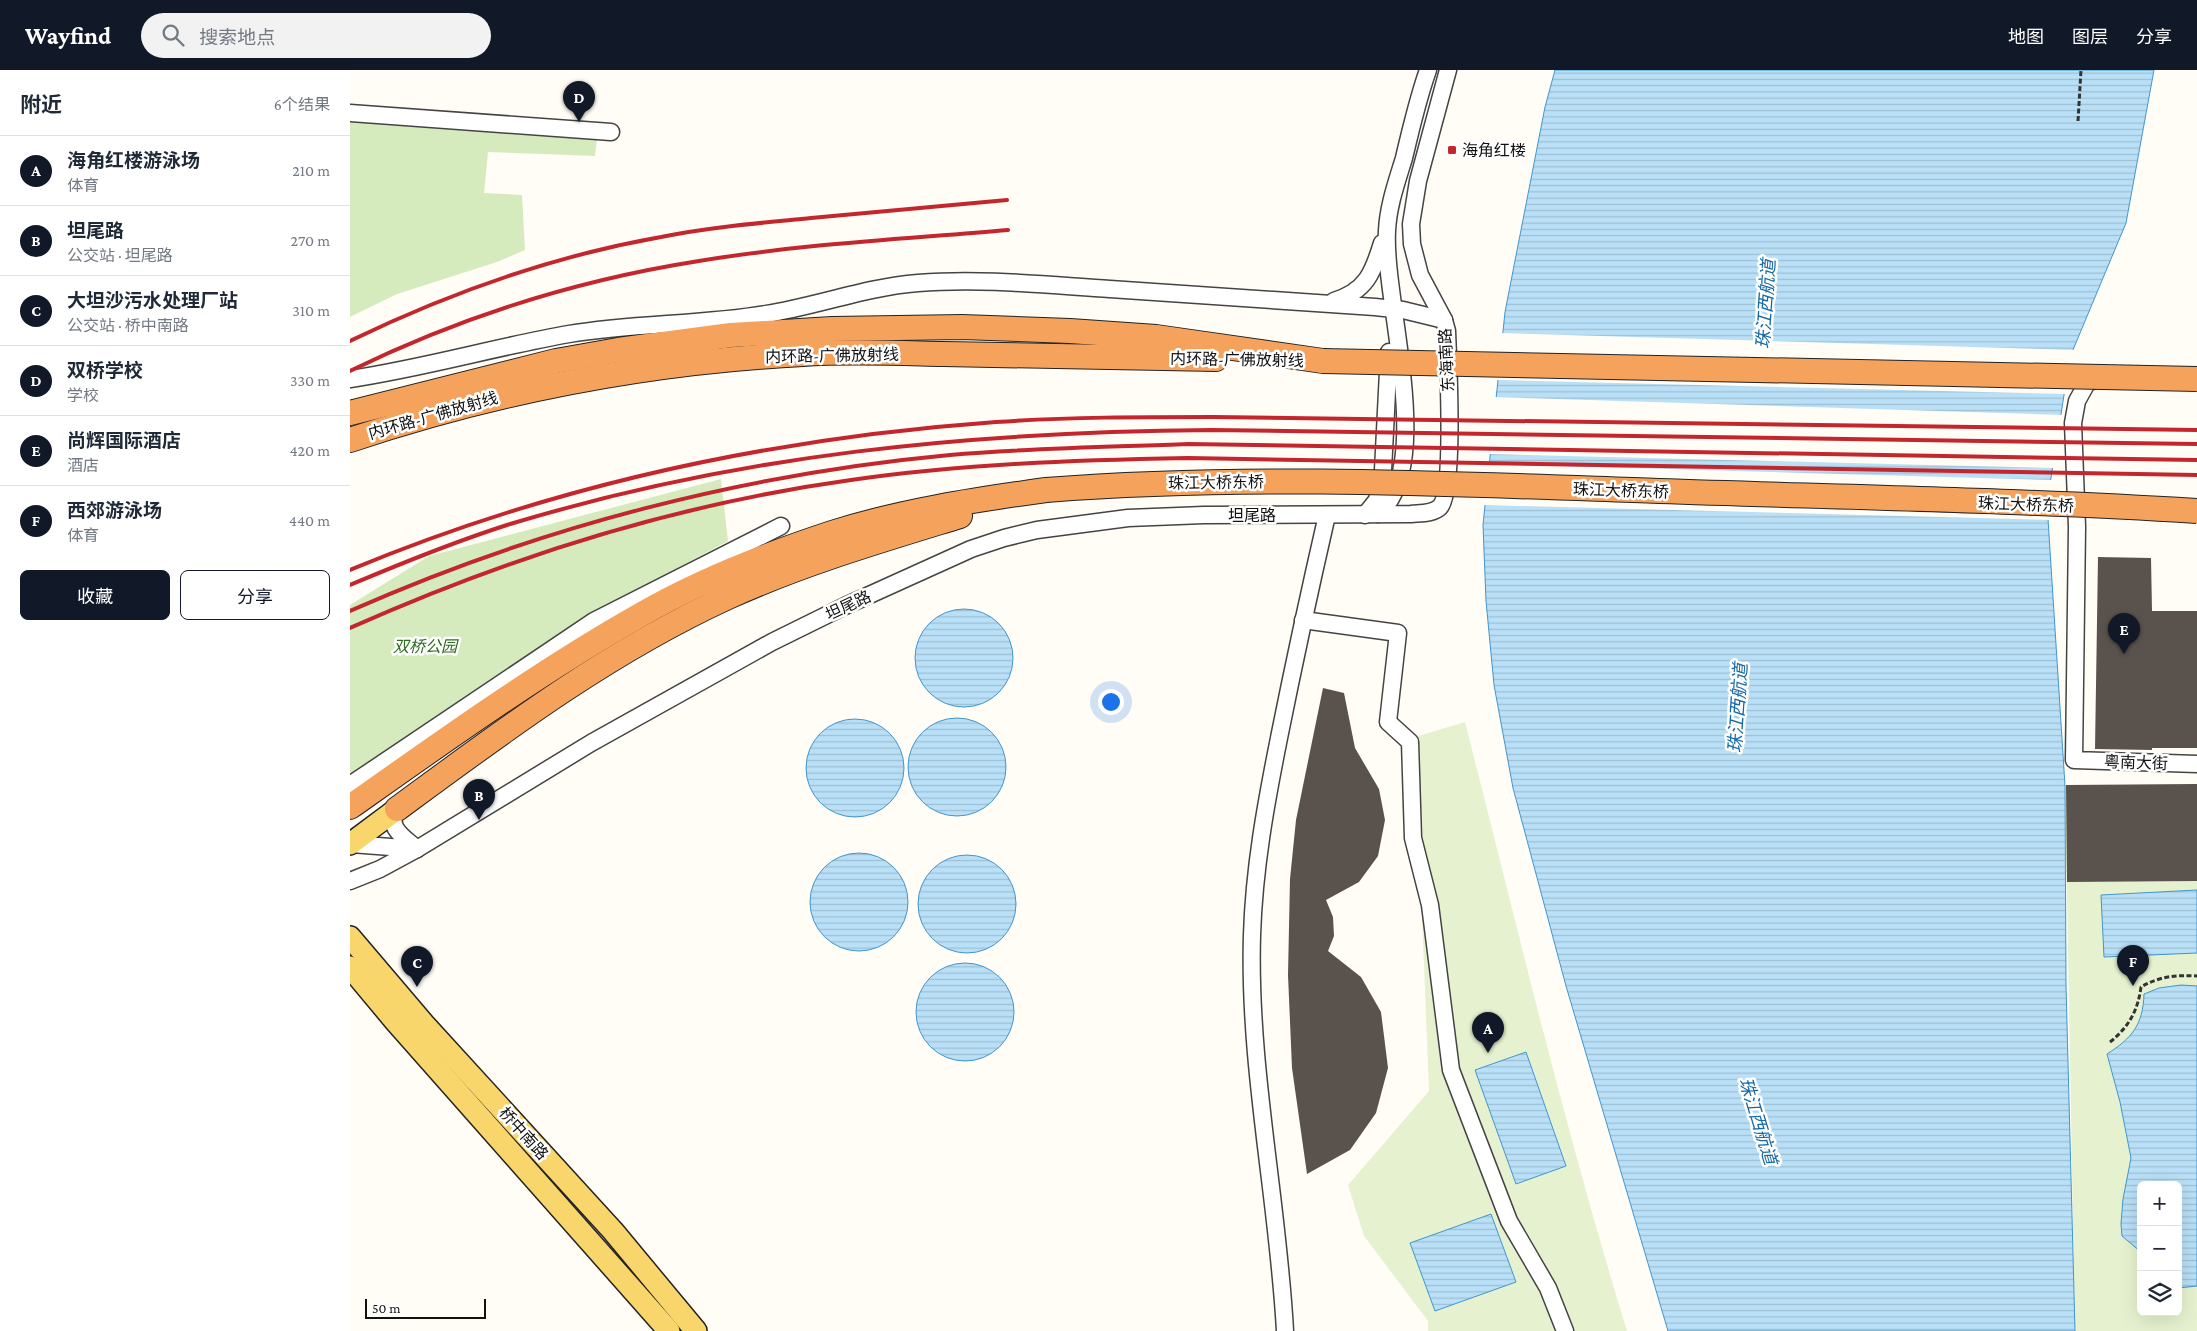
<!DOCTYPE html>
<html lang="zh">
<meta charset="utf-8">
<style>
:root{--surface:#fff;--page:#f2f2f3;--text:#1f2937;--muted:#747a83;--line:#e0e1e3;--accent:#111827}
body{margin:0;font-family:"Crimson Pro","Noto Sans SC",serif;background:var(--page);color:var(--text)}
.controls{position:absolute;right:15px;bottom:15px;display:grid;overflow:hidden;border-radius:8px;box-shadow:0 5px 20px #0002}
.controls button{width:45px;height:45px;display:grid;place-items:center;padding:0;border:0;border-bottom:1px solid var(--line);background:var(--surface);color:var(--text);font:25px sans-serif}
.scale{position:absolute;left:15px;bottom:12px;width:121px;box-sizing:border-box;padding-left:5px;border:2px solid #111;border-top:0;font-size:14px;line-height:18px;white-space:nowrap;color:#111;-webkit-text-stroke:4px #fff;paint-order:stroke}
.you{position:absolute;left:760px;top:631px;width:18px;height:18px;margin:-12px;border:4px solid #fff;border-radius:50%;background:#1a73e8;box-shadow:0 0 0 8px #1a73e833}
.badge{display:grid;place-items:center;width:32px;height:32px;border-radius:50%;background:var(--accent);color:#fff;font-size:16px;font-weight:700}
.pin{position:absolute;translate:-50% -41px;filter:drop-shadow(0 1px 2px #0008)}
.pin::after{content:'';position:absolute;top:26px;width:18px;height:15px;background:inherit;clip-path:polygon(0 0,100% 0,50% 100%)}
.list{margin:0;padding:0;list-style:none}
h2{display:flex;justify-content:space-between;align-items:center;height:65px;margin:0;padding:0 20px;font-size:21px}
h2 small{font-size:16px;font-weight:400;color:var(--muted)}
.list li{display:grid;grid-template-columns:32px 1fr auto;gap:15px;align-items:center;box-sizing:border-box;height:70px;padding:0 20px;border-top:1px solid var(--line)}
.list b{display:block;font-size:19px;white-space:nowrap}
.list p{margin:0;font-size:16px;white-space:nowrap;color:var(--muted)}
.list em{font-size:16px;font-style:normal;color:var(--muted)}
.actions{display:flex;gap:10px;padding:15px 20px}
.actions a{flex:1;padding:11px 0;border:1px solid var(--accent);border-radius:8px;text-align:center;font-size:18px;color:var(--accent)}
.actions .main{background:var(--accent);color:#fff}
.icon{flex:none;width:28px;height:28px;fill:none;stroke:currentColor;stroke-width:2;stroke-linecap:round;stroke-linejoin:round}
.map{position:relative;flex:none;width:1847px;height:1261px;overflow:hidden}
header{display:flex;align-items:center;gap:30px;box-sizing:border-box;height:70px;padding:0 25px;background:var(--accent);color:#fff}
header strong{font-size:24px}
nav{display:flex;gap:28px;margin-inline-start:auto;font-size:18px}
.search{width:350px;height:45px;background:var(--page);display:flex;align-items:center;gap:12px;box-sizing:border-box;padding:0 18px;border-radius:28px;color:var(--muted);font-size:19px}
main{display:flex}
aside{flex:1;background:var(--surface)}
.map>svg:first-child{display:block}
</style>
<header>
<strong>Wayfind</strong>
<div class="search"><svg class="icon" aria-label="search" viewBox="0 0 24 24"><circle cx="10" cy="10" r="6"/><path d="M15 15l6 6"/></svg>搜索地点</div>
<nav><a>地图</a><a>图层</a><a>分享</a></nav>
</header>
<main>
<aside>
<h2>附近<small>6个结果</small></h2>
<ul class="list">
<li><span class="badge">A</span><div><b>海角红楼游泳场</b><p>体育</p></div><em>210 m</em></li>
<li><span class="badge">B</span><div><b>坦尾路</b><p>公交站 · 坦尾路</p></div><em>270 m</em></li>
<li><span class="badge">C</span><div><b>大坦沙污水处理厂站</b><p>公交站 · 桥中南路</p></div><em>310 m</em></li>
<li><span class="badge">D</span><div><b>双桥学校</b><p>学校</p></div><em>330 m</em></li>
<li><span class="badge">E</span><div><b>尚辉国际酒店</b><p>酒店</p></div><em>420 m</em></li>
<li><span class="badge">F</span><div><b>西郊游泳场</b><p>体育</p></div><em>440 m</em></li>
</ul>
<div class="actions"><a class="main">收藏</a><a>分享</a></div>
</aside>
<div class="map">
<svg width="1847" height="1261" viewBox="0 0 1847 1261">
<defs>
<pattern id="water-rules" width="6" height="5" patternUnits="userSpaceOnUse" patternTransform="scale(1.25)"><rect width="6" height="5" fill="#b9e0f7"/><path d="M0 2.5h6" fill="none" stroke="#9ebfd3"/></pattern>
</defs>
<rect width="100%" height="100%" fill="#fffdf5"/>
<!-- park -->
<g fill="#d5ebbd">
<path d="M 0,48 L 247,68 L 245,86 L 138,82 L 134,123 L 172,125 L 175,180 L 147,192 L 47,224 L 0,247 Z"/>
<path d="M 371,409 L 378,471 L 318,503 L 0,715 L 0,535 L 79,486 Z"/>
</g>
<!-- pitch -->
<g fill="#e6f2cf" fill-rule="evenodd">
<path d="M 1115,652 C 1167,856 1215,1060 1277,1261 L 1078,1261 L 1078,1251 L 1014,1166 L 998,1115 L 1079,1021 L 1065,667 Z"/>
<path d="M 1847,714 L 1847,1261 L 1725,1261 L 1715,716 ZM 1791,1115 L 1828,1115 L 1828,1242 L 1791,1242 Z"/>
</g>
<!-- water -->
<g fill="url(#water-rules)" stroke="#3f96cf">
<path d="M 1205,0 L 1804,0 L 1776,153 L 1720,287 L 1697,433 L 1715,716 L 1716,915 L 1725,1261 L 1318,1261 L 1216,916 L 1163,718 L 1144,615 L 1136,531 L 1133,455 L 1155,242 L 1195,37 Z"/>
<circle cx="614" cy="588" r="49"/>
<circle cx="607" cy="697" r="49"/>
<circle cx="505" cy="698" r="49"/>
<circle cx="509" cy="832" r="49"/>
<circle cx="617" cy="834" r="49"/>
<path d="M 1847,820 L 1847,883 L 1754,887 L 1751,825 Z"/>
<circle cx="615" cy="942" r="49"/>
<path d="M 1831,915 L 1847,916 L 1847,1216 L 1828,1218 L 1828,1115 L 1791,1115 L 1791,1182 L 1772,1166 L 1771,1154 L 1773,1129 L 1781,1088 L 1770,1032 L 1757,984 C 1782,968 1793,955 1794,924 L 1809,918 Z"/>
<path d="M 1176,982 L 1216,1096 L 1166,1114 L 1125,1000 Z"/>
<path d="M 1141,1144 L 1166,1212 L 1085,1241 L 1060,1173 Z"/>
</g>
<!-- pier -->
<g fill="#fffdf5">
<path d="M 1151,263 L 1726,280 L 1717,324 L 1146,310 Z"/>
<path d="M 1144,327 L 1714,345 L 1705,398 L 1138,384 Z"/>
<path d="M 1137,394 L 1704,410 L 1700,433 L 1701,450 L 1132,435 Z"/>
</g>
<!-- building -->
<g fill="#5a524d">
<path d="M 1748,487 L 1801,488 L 1802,541 L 1847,541 L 1847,678 L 1802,678 L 1802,680 L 1745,679 Z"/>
<path d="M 973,618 L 994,623 L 1005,678 L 1029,719 L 1035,750 L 1028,786 L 1009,812 L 976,830 L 983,847 L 984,866 L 978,881 L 1011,907 L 1031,942 L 1038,998 L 1026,1043 L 1000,1080 L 957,1104 L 942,998 L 938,905 L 940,809 L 946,750 Z"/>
<path d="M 1847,714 L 1847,811 L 1717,812 L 1716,715 Z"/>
</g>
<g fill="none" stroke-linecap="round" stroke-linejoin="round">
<defs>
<g id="minor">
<path d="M 0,43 L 261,62"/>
<path d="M 984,231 C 1016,221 1023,203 1032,173"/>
<path d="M 1750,307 L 1737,313 L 1727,331 L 1723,353 L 1727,457 L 1724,690 L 1847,694"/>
<path d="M 0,309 C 74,298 145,277 219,264 C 284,253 350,255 416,244 C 467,236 516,217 568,213 C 631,208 697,215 760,219 C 849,225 937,231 1025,237 L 1053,240 L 1094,250"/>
<path d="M 1028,444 C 1086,396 1033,231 1037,161 C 1038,136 1047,111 1054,88 C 1061,58 1068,28 1078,0"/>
<path d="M 1015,445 L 1027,430 L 1033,400 L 1039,282"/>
<path d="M 953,550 L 1048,563 L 1038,652 L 1060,672 L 1063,768 L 1080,835 L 1101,1000 L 1159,1151 L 1198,1218 L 1215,1261"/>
<path d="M 0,715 L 244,551 L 431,456"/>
<path d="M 47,739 C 35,757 55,768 67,779"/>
<path d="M 1,774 L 67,779"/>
<path d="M 0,811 L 30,799 L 67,779 L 241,673 L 422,572 L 495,536 L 621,479 L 654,468 L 687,460 L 778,448 L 854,445 L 1061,444 C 1070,443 1083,444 1090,437 C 1105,420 1098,289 1097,261 L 1094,250 L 1070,205 L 1062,174 L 1061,154 L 1068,111 L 1098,0"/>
<path d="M 935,1261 C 928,1129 898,997 902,865 C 904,798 916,733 929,668 C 944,593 960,519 977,445"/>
</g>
<g id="major">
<path d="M 0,774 L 47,739"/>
<path d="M 0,867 L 74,954 L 263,1161 L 346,1261"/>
<path d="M 0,897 L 45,951 L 319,1261"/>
</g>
<g id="highway">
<path d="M 0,343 L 206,291 L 268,280 L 381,265 L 482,259 L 612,257 L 720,261 L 806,267 L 973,291"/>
<path d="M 0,370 C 147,321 298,292 453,284 C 499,281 547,283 593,284 C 684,285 775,287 866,289"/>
<path d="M 0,737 C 95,670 191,601 292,544 C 351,510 418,484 482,463 C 551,441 624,430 696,420"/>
<path d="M 47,739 C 153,661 258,582 378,527 C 453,493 532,470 610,446"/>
</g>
</defs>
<!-- minor casing -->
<use href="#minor" stroke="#444" stroke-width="19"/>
<!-- major casing -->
<use href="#major" stroke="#222" stroke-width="24"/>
<!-- highway casing -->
<use href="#highway" stroke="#222" stroke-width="26"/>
<!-- path -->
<g stroke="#333" stroke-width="3" stroke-dasharray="5 2.5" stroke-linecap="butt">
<path d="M 1728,51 L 1731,0"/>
<path d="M 1760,972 C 1779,957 1788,940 1791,917 C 1810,906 1826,905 1847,906"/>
</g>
<!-- minor -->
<use href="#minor" stroke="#fff" stroke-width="16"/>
<!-- major -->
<use href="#major" stroke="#f9d66b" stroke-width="21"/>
<!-- highway -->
<use href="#highway" stroke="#f5a25d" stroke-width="24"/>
<!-- rail -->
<g stroke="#c4262e" stroke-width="4">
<path d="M 0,271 C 99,223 203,186 311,167 C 360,157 411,153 461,148 C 526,142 591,136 657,130"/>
<path d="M 0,301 C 110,247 228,210 349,191 C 451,174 555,169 658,160"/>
<path d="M 0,500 C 206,414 424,368 646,352 C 719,347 791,347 864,347 L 1847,360"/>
<path d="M 0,515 C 52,493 104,472 157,455 C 390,384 620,362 862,360 L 1847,374"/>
<path d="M 0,541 C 189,457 394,404 600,385 C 679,378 759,377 838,374 L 1847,390"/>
<path d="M 0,558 C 159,487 327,434 501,410 C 613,394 725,390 838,388 L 1847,405"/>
</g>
<defs>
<g id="highway-bridge">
<path d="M 973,291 L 1847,309"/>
<path d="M 696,420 C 900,404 1105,414 1309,421 C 1488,427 1668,430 1847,441"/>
</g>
</defs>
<!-- highway-bridge casing -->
<use href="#highway-bridge" stroke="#222" stroke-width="26" stroke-linecap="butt"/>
<!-- highway-bridge -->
<use href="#highway-bridge" stroke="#f5a25d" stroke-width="24"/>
</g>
<!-- markers -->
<rect fill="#c4262e" stroke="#fff" stroke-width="2" x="1097" y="75" width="10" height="10" rx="2.5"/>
<g text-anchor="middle" stroke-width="5" stroke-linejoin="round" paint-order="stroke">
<!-- poi labels -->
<g font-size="16" fill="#111" stroke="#fff" text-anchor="start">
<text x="1112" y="86">海角红楼</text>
</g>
<!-- street labels -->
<g font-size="16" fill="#111" stroke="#fff">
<text transform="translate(482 285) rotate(-1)" y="6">内环路-广佛放射线</text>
<text transform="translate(887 289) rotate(1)" y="6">内环路-广佛放射线</text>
<text transform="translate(1096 290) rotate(-93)" y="6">东海南路</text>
<text transform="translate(83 345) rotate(-16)" y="6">内环路-广佛放射线</text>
<text transform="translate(866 412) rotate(-1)" y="6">珠江大桥东桥</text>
<text transform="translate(1271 420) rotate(2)" y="6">珠江大桥东桥</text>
<text transform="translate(1676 434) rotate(2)" y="6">珠江大桥东桥</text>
<text x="902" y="451">坦尾路</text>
<text transform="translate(498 535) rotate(-25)" y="6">坦尾路</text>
<text transform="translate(1786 692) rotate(2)" y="6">粵南大街</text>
<text transform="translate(174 1063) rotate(48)" y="6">桥中南路</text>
</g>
<!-- park labels -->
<g font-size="16" font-style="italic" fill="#2f6b1f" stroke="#fff">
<text x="75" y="582">双桥公园</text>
</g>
<!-- water labels -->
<g font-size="18" font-style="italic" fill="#1768a6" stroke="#fff">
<text transform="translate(1416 234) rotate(-86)" y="6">珠江西航道</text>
<text transform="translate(1388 638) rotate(-86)" y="6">珠江西航道</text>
<text transform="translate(1408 1051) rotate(73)" y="6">珠江西航道</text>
</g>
</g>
</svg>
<div class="controls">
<button>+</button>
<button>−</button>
<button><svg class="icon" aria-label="layers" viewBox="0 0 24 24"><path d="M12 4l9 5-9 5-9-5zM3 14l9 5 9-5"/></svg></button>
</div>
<div class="scale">50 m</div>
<div class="you"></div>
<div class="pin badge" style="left:1138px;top:983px">A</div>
<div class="pin badge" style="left:129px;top:750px">B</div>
<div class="pin badge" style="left:67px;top:917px">C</div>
<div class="pin badge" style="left:229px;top:52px">D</div>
<div class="pin badge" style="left:1774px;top:584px">E</div>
<div class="pin badge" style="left:1783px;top:916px">F</div>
</div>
</main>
